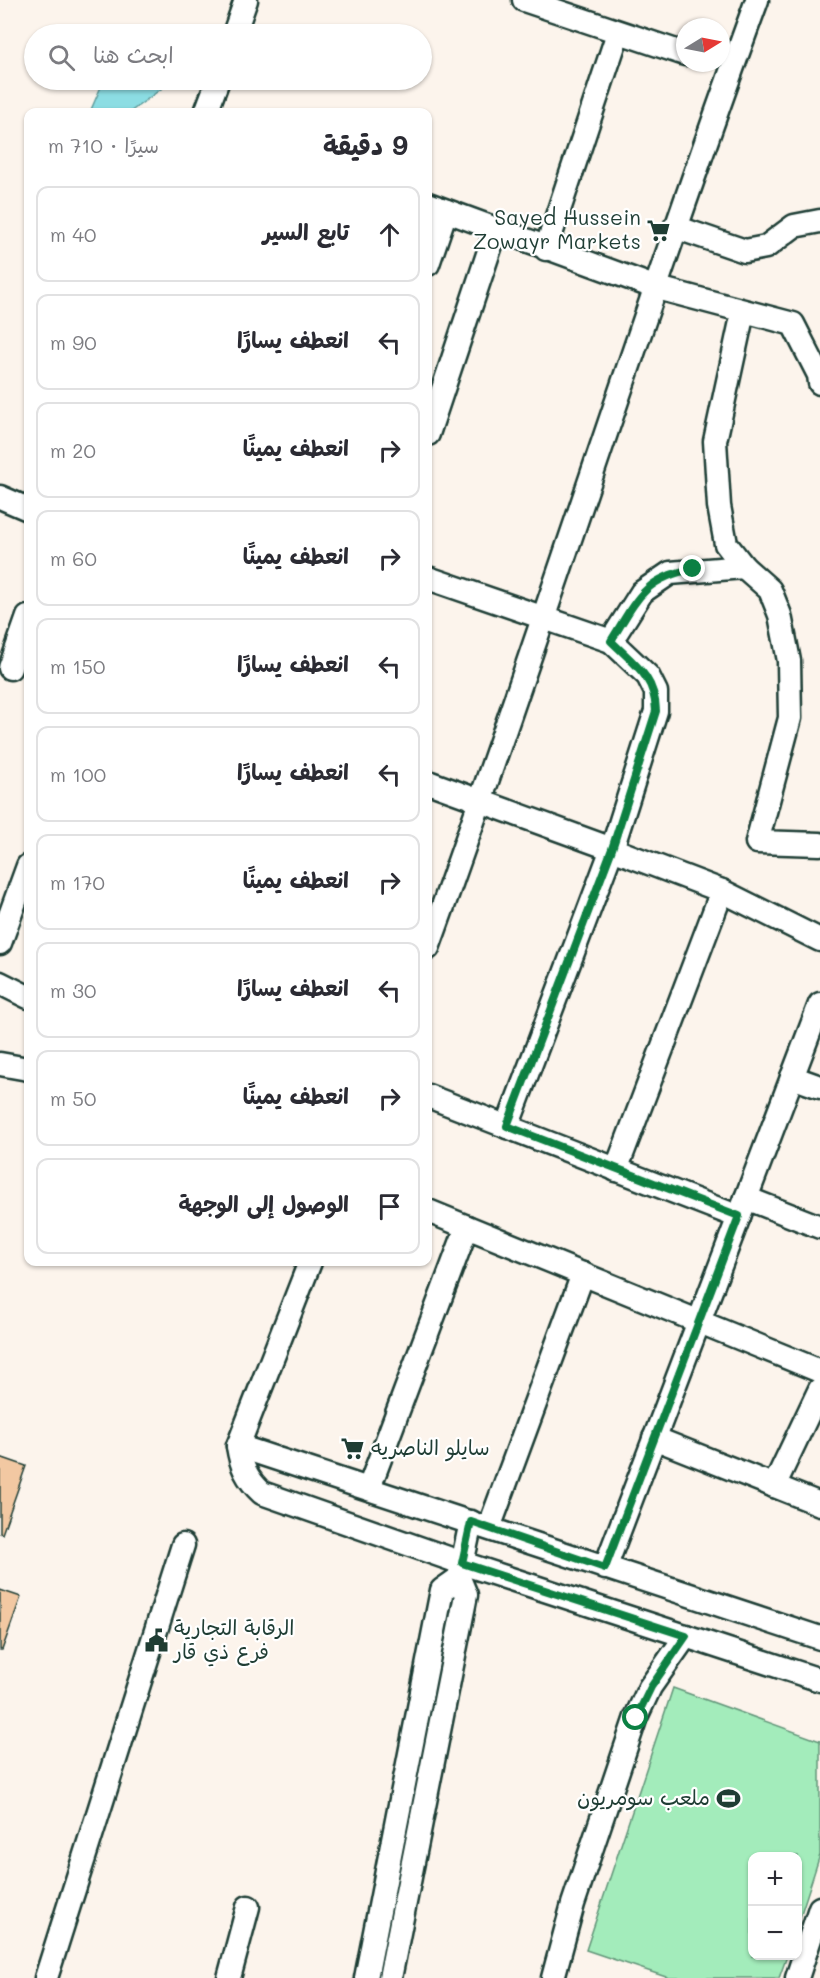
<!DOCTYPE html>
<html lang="ar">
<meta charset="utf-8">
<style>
:root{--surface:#fff;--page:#f2f2f3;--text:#2b2b33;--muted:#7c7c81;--line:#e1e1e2}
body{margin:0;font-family:Mali,"Playpen Sans Arabic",sans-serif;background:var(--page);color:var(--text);direction:rtl}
.controls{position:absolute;right:18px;bottom:18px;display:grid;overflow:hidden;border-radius:12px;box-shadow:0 2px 4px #0004}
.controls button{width:54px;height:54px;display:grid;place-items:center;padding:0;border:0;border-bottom:2px solid var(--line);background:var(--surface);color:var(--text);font:30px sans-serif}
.compass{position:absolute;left:676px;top:18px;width:54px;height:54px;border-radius:50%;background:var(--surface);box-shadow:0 2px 4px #0004;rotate:80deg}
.stop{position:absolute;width:18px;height:18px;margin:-14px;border:4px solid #0b8043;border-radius:50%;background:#fff}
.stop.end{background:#0b8043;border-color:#fff;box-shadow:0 2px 6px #0008}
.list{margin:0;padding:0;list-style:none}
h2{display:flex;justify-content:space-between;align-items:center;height:78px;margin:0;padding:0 24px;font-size:26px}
h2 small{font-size:20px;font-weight:400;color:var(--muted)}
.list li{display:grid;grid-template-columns:39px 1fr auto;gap:18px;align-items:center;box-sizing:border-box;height:96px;margin:0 12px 12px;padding:0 12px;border:2px solid var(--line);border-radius:12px}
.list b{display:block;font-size:22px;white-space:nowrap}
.list em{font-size:20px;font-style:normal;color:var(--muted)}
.icon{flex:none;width:33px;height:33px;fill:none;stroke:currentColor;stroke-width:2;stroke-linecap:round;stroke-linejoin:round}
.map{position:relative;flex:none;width:820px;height:1978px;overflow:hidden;direction:ltr}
.search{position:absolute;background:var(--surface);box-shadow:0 2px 4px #0004;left:24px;top:24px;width:408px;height:66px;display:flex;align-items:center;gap:15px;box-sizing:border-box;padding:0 21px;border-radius:33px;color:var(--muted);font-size:22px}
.panel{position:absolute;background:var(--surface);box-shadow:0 2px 4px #0004;left:24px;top:108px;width:408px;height:1158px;border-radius:12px;direction:rtl}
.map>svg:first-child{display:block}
</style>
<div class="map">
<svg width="820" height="1978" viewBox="0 0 820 1978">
<rect width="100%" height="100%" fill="#fcf4ec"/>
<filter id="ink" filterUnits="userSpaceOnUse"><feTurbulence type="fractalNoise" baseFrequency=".0167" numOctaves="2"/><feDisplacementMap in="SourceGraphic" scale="12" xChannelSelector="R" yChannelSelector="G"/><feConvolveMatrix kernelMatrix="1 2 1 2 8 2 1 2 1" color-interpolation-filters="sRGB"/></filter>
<g filter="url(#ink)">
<!-- green -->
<path fill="#a3ecbb" stroke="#619478" stroke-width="1.5" d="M 673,1688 L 820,1741 L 820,1855 L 798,1923 L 798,1856 L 752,1856 L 752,1956 L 787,1956 L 779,1978 L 669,1978 L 586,1950 Z"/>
<!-- water -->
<path fill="#8cdde3" stroke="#609d9d" stroke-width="1.5" d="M 104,80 L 173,80 L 130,112 L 90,112 Z"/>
<!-- building -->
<g fill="#f2c8a2" stroke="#1f3d34" stroke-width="1.5">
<path d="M 0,1457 L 26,1466 L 2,1534 L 0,1533 Z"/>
<path d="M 0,1590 L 21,1597 L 2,1650 L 0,1650 Z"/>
</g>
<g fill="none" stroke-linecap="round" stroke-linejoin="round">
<defs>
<g id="minor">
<path d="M 524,0 L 685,54"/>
<path d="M 234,34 L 246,0"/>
<path d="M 206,112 L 218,80"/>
<path d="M 428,204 L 654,287 L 793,324 L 819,375 L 820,383"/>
<path d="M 675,227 L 745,251 L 766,247 L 794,226 L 820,221"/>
<path d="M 546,249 L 618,33"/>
<path d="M 428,264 L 446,211"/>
<path d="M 743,312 L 715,441 L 719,506 L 726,544 L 744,567 L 770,590 L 780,615 L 789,661 L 790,718 L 757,842 L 820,844"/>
<path d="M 428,434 L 496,230"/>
<path d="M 0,497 L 28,509"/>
<path d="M 428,578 L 611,641 L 648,676 L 656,692 L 656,711 L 612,849 L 428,782"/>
<path d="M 611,641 L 642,592 L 670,573 L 744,567"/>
<path d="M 10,668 L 28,617"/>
<path d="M 0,943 L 28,866"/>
<path d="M 428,948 C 542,634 642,314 757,0"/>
<path d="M 0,983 L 28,997"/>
<path d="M 0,1064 L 28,1069"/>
<path d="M 792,1077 L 820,1087"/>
<path d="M 428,1096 L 739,1217"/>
<path d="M 507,1127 L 612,849 L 722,891 L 820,940"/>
<path d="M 616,1170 L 722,891"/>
<path d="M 746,1198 L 820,1227"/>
<path d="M 428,1211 L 820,1371"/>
<path d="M 310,1262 L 238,1446 C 241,1466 247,1479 262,1493 L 462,1563 L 820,1680"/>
<path d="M 654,1438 L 820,1504"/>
<path d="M 238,1446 L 820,1638"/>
<path d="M 774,1486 L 820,1389"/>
<path d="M 369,1488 L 467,1227"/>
<path d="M 489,1528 L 583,1274"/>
<path d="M 605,1568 L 820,1004"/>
<path d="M 46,1978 L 183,1545"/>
<path d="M 229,1978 L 248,1907"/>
<path d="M 366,1978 L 442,1590 L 459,1578"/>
<path d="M 390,1978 L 466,1595 L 459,1578 L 471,1522"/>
<path d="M 553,1978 L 573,1904 L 636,1717 L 650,1687 L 686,1636"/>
<path d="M 797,1978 L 820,1908"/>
</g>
</defs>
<!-- minor casing -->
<use href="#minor" stroke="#1f3d34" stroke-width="27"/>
<!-- minor -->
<use href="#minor" stroke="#fff" stroke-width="22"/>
</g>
</g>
<g fill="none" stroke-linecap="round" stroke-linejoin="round" filter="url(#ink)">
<!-- route -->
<path stroke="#0b8043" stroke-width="8" d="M 636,1718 L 651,1687 L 686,1636 L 462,1563 L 471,1522 L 605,1568 L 739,1216 L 507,1126 L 612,849 L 656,711 C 655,676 634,664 611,641 C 636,601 643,578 693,569"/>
</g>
<!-- icons -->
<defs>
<symbol id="supermarket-bare" viewBox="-9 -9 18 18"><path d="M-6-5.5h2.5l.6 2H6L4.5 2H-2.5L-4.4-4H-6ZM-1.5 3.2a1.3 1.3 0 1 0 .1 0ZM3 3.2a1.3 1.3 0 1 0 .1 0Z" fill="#1f3d34" stroke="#fff" stroke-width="2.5" paint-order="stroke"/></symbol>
<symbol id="civic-bare" viewBox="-9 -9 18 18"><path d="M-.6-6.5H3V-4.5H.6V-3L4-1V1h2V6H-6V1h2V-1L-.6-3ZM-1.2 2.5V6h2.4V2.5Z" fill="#1f3d34" stroke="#fff" stroke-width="2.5" paint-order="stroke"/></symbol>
<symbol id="stadium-bare" viewBox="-9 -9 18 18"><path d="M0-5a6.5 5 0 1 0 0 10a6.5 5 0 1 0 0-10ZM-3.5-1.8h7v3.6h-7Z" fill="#1f3d34" stroke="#fff" stroke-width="2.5" paint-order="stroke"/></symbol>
</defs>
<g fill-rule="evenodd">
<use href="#supermarket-bare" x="642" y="214" width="33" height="33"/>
<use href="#supermarket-bare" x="336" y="1432" width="33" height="33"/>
<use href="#civic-bare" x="140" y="1624" width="33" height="33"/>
<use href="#stadium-bare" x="712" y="1782" width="33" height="33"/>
</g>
<g text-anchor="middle" stroke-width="4.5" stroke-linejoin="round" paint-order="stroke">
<!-- poi labels -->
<g font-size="21" fill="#1f3d34" stroke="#fff" text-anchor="end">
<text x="641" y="225">Sayed Hussein<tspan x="641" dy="24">Zowayr Markets</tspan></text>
<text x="371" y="1455" text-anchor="start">سايلو الناصريه</text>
<text x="174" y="1635" text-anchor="start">الرقابة التجارية<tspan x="174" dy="24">فرع ذي قار</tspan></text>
<text x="710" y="1805">ملعب سومريون</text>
</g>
</g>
</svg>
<div class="controls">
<button>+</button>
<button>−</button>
</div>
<svg class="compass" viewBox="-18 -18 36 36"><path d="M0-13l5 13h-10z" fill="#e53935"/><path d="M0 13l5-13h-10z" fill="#7c7c81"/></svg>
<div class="stop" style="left:636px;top:1718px"></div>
<div class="stop end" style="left:693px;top:569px"></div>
<div class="search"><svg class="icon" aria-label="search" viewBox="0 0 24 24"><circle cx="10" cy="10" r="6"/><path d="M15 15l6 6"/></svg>ابحث هنا</div>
<section class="panel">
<h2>9 دقيقة<small>سيرًا · 710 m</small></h2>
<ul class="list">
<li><svg class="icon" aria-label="ahead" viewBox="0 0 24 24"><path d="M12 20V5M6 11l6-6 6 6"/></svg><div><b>تابع السير</b></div><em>40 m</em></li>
<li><svg class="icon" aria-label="left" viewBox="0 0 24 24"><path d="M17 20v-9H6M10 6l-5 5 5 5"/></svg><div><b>انعطف يسارًا</b></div><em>90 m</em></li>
<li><svg class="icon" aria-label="right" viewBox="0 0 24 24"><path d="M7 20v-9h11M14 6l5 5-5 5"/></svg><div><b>انعطف يمينًا</b></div><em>20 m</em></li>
<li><svg class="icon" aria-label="right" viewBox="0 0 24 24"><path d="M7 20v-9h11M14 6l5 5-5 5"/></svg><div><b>انعطف يمينًا</b></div><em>60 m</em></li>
<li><svg class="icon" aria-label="left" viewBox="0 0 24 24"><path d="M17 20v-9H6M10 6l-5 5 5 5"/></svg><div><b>انعطف يسارًا</b></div><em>150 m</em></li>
<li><svg class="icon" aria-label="left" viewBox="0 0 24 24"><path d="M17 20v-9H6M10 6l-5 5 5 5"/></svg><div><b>انعطف يسارًا</b></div><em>100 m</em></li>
<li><svg class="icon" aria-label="right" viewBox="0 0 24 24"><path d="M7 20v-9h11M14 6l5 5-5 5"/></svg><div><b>انعطف يمينًا</b></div><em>170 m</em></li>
<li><svg class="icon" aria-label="left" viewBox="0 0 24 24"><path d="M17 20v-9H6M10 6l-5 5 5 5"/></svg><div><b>انعطف يسارًا</b></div><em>30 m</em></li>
<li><svg class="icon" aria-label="right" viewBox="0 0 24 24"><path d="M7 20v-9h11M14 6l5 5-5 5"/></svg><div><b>انعطف يمينًا</b></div><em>50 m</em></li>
<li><svg class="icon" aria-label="arrive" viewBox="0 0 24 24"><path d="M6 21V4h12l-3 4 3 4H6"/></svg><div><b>الوصول إلى الوجهة</b></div></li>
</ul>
</section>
</div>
